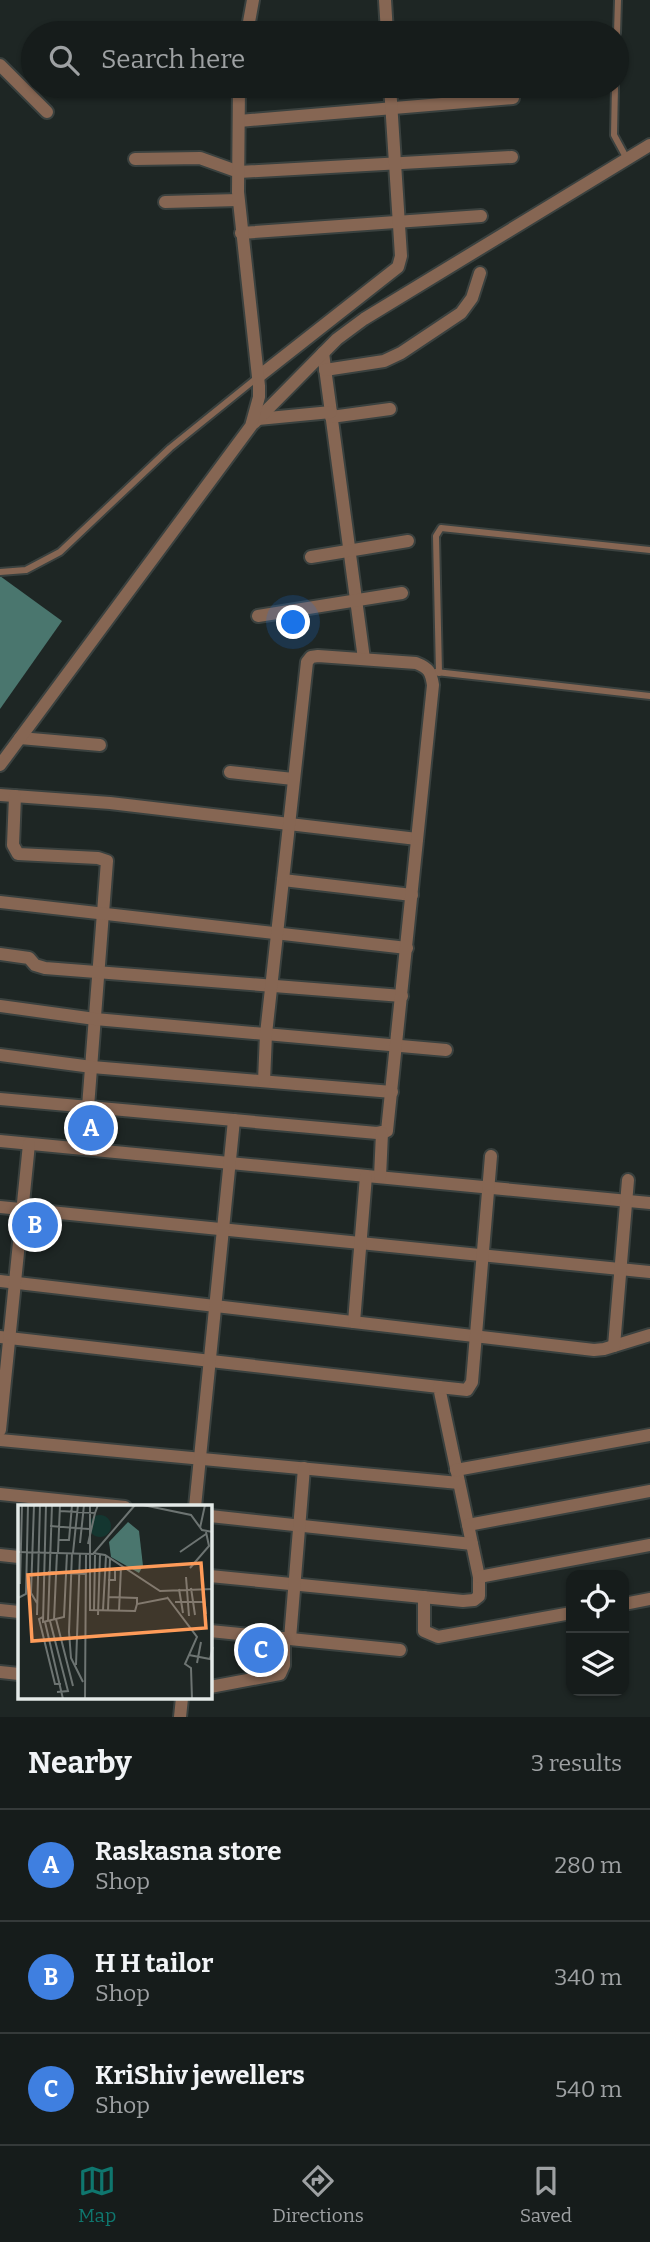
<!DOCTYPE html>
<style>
:root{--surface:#161c1b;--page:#232928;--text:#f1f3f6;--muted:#9ea1a3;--line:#353a3a;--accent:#0f766e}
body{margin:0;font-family:Bitter,serif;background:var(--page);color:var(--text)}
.controls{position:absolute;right:21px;bottom:21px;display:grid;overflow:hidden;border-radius:14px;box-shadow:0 2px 5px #0004}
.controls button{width:63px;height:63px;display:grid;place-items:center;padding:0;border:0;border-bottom:2px solid var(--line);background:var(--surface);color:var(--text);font:35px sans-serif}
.you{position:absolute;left:294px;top:623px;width:24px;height:24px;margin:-18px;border:5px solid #fff;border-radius:50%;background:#1a73e8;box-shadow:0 0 0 10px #1a73e833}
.badge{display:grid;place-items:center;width:46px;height:46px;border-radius:50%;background:var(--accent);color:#fff;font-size:23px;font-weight:700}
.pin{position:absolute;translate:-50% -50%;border:4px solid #fff;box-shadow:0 2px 7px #0006}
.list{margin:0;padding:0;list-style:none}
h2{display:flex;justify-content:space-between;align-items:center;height:91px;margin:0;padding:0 28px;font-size:30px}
h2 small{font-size:23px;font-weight:400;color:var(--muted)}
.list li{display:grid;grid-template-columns:46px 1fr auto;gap:21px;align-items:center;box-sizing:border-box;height:112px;padding:0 28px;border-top:2px solid var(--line)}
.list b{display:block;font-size:26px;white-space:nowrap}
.list p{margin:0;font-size:23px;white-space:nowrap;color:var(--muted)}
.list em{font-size:23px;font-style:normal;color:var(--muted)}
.icon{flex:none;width:38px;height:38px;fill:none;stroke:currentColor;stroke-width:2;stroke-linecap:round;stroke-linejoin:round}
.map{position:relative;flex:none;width:650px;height:1717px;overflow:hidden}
.search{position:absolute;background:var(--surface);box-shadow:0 2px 5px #0004;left:21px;right:21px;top:21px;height:77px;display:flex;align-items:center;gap:18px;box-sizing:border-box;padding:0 24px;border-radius:38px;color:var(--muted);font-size:26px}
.sheet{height:427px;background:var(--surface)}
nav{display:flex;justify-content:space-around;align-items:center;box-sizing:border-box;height:98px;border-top:2px solid var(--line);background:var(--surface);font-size:19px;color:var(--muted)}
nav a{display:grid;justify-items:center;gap:4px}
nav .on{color:var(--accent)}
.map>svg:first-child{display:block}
</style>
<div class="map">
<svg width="650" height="1717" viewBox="0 0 650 1717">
<rect width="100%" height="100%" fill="#1e2624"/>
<!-- water -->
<path fill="#4a766e" d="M 0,576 L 62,621 L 0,709 Z"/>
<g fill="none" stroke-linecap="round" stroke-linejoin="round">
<defs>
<g id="lane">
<path d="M 617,33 L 618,0"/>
<path d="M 615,86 L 614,135 L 627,159"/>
<path d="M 0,572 L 26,570 L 60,552 L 170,448 L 258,377"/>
<path d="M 436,672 L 650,696"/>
<path d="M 439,673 L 436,536 L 441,528 L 650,550"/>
</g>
<g id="street">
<path d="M 385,0 L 387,33"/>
<path d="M 247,33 L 253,0"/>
<path d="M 0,65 L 47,112"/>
<path d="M 239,121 L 513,98"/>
<path d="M 135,159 L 200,158 L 239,172 L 512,157"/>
<path d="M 165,202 L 238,200"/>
<path d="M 241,233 L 481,216"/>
<path d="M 323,353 L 364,659"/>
<path d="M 325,370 L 384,361 L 401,353 L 461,313 L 472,298 L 480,273"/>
<path d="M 258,377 L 398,267 L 401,256 L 390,86"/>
<path d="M 331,417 L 390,409"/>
<path d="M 258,419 L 331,412"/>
<path d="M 254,423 L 337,339 L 364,319 L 650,145"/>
<path d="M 311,557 L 408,541"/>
<path d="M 258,616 L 402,593"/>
<path d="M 20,738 L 100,745"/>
<path d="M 0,765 L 251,426 L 259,397 L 259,386 L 238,192 L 239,86"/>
<path d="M 230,772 L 293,779"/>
<path d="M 0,795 L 110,803 L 417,839"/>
<path d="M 15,796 L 13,845 L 18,854 L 98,858 L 107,861 L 88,1107"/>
<path d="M 283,880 L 412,895"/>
<path d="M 0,902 L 407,948"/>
<path d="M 0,954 L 29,958 L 35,965 L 45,968 L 402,996"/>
<path d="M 0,1006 L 95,1019 L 446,1050"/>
<path d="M 0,1055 L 92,1067 L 392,1092"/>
<path d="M 0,1099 L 377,1133 L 387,1131 L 433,685 C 431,672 429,668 416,663 L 318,656 L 311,657 L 307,662 L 266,1034 L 264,1081"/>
<path d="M 0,1141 L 650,1203"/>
<path d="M 380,1177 L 382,1133"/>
<path d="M 0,1207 L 650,1272"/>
<path d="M 0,1281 L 594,1350 L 604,1349 L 650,1335"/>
<path d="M 354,1322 L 366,1176"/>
<path d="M 0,1337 L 439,1387 L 479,1577 L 479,1596 L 474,1600 L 463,1601 L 210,1576"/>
<path d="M 614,1346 L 628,1180"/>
<path d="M 439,1387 L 467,1390 L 472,1382 L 491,1156"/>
<path d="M 0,1430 L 29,1144"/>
<path d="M 0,1440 L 459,1483"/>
<path d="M 456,1470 L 650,1435"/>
<path d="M 0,1494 L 125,1507"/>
<path d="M 195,1507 L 234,1120"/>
<path d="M 210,1516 L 472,1544"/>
<path d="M 468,1525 L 650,1491"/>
<path d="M 0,1555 L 19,1557"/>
<path d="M 479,1577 L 650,1545"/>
<path d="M 424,1597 L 424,1631 L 438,1637 L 571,1613"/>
<path d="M 624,1604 L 650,1599"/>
<path d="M 0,1610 L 19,1612"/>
<path d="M 210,1631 L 400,1650"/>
<path d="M 290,1639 L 304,1468"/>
<path d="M 0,1672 L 19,1674"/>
<path d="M 210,1687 L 280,1674 L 284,1665 L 284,1638"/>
<path d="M 180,1717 L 182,1698"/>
</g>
</defs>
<!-- lane casing -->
<use href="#lane" stroke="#3a413f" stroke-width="10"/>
<!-- street casing -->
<use href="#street" stroke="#3a413f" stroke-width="16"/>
<!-- lane -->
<use href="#lane" stroke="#866653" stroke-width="6"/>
<!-- street -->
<use href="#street" stroke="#866653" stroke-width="12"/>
</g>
<!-- overview -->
<g transform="translate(18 1505)">
<rect width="194" height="194" fill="#1e2624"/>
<path d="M71 21a11 11 0 1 1 22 0a11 11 0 1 1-22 0Z" fill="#143630"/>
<path d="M 110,17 L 121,26 L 125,61 L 121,68 L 93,52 L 91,37 Z" fill="#4a766e"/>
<path fill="none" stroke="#6d7472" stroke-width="2" d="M 16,0 L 13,88 L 19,98M 28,0 L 25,117 L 46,112 L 49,48M 125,0 L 173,10 L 184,25 L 195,27M 42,6 L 77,8 L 80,0M 32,21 L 71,24M 182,23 L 187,0M 41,35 L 51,35 L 54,0M 62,38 L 66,0M 70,39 L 77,8M 0,47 L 75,49 L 117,0M 162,47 L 188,29M 40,48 L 42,0M 54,48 L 51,127 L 53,153 L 65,177M 55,48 L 60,0M 75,48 L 87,50 L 142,86 L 195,84M 72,49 L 72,105 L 117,106 L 119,99 L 150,93M 72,49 L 72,0M 172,63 L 191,41 L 188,27M 30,67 L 68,69M 168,72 L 171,111M 90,75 L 97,75 L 97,65 L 103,65M 2,79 L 4,0M 173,83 L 177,110M 185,83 L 188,109M 161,84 L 165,108M 90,92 L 119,93 L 119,99M 149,92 L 179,132 L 167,159 L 173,163 L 174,194M 0,93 L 8,89 L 10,0M 157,97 L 187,97M 76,105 L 77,50M 85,105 L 88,51M 90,105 L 92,54M 101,106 L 103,62M 19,110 L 22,0M 80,110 L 82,50M 25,112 L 21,114 L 37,179 L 43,179M 38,114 L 55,181M 36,115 L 39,48M 30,116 L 34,0M 32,116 L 50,186 L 39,187M 27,117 L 45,194M 171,150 L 192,154 L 195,142M 179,158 L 183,137M 58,160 L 62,48M 67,194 L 68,49"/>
<path fill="#fe9b59" fill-opacity="0.15" stroke="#fe9b59" stroke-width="3.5" d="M 183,58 L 188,123 L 14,136 L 10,70 Z"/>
<rect width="194" height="194" fill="none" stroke="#e4eae8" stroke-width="3.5"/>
</g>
</svg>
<div class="controls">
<button><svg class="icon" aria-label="locate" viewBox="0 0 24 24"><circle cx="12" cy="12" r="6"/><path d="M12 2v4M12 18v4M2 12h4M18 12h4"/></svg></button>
<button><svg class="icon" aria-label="layers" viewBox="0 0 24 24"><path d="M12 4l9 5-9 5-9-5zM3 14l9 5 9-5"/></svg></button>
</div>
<div class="you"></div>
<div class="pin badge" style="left:91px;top:1128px;background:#3f7fe0">A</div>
<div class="pin badge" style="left:35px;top:1225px;background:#3f7fe0">B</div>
<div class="pin badge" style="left:261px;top:1650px;background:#3f7fe0">C</div>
<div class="search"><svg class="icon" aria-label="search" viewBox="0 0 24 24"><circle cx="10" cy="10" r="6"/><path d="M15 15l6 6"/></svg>Search here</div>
</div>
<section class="sheet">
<h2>Nearby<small>3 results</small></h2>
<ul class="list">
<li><span class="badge" style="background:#3f7fe0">A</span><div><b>Raskasna store</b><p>Shop</p></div><em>280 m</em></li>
<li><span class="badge" style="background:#3f7fe0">B</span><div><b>H H tailor</b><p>Shop</p></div><em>340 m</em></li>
<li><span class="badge" style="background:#3f7fe0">C</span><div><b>KriShiv jewellers</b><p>Shop</p></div><em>540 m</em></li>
</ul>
</section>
<nav>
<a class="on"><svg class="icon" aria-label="map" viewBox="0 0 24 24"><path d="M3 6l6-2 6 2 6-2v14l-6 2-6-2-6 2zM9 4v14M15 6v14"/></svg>Map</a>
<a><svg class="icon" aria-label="directions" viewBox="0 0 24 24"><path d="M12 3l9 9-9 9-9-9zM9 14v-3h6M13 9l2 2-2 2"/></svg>Directions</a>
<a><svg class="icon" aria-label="saved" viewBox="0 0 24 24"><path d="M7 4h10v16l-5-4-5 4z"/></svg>Saved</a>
</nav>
